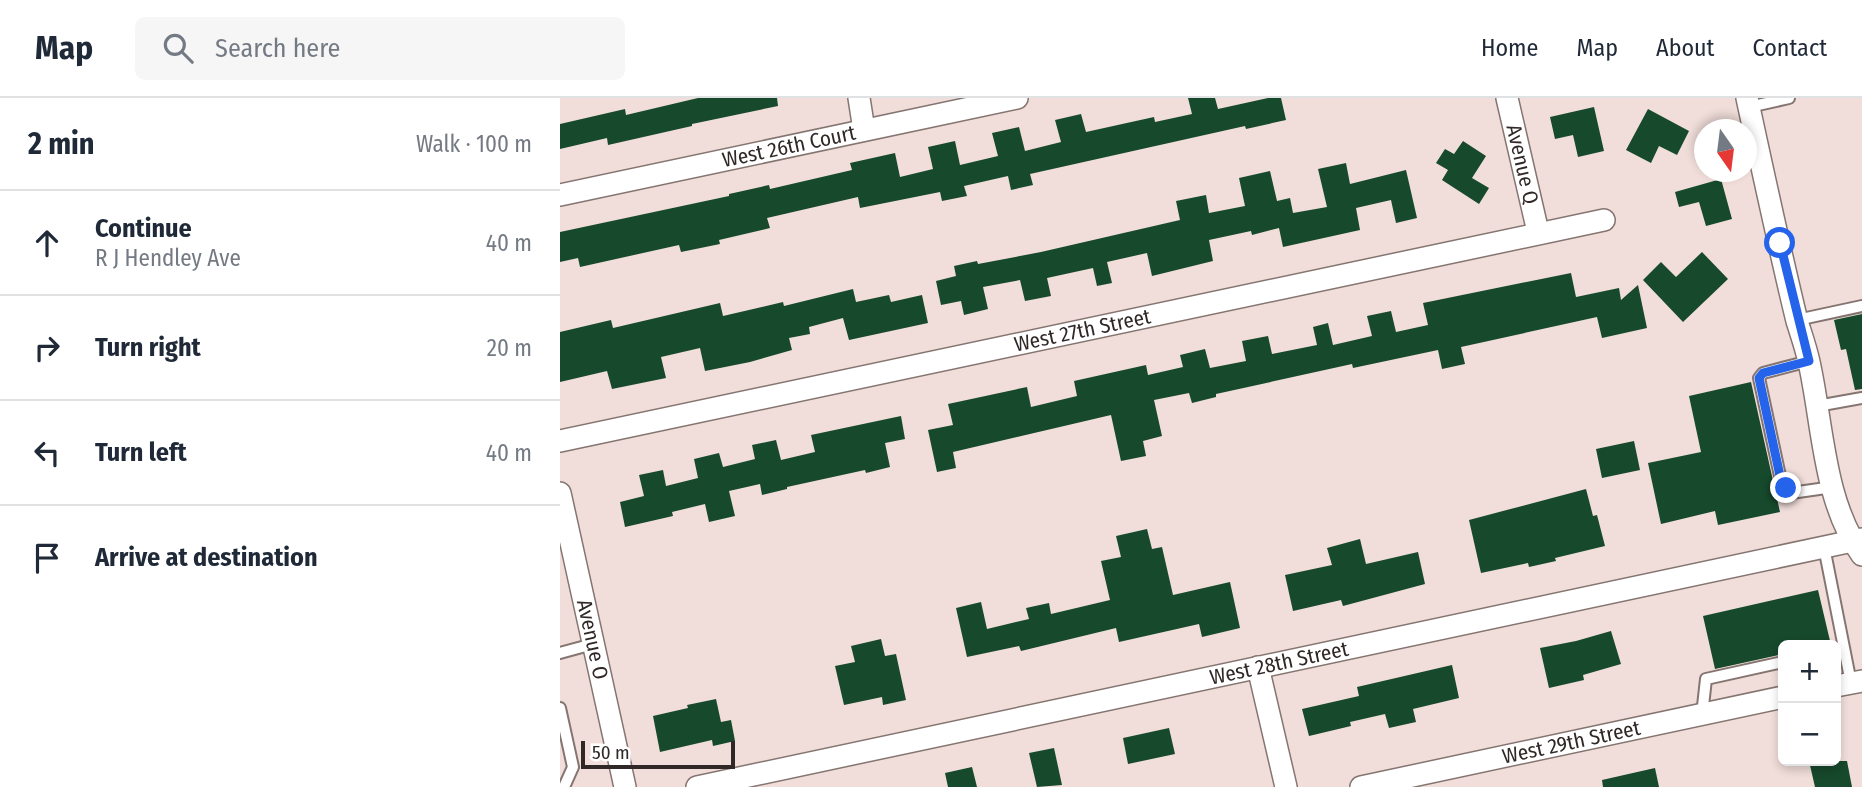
<!DOCTYPE html>
<meta charset="utf-8">
<style>
:root{--surface:#fff;--page:#f6f6f7;--text:#1f2937;--muted:#747a83;--line:#e0e1e3}
body{margin:0;font-family:"Fira Sans Condensed",sans-serif;background:var(--page);color:var(--text)}
.controls{position:absolute;right:21px;bottom:21px;display:grid;overflow:hidden;border-radius:10px;box-shadow:0 4px 10px #0003}
.controls button{width:63px;height:63px;display:grid;place-items:center;padding:0;border:0;border-bottom:2px solid var(--line);background:var(--surface);color:var(--text);font:35px sans-serif}
.compass{position:absolute;left:1134px;top:21px;width:63px;height:63px;border-radius:50%;background:var(--surface);box-shadow:0 4px 10px #0003;rotate:166deg}
.scale{position:absolute;left:21px;bottom:18px;width:154px;box-sizing:border-box;padding-left:7px;border:4px solid #2f2827;border-top:0;font-size:19px;line-height:24px;white-space:nowrap;color:#2f2827;-webkit-text-stroke:5px #fff;paint-order:stroke}
.stop{position:absolute;width:21px;height:21px;margin:-16px;border:5px solid #2563eb;border-radius:50%;background:#fff}
.stop.end{background:#2563eb;border-color:#fff;box-shadow:0 2px 7px #0008}
.list{margin:0;padding:0;list-style:none}
h2{display:flex;justify-content:space-between;align-items:center;height:91px;margin:0;padding:0 28px;font-size:30px}
h2 small{font-size:23px;font-weight:400;color:var(--muted)}
.list li{display:grid;grid-template-columns:46px 1fr auto;gap:21px;align-items:center;box-sizing:border-box;height:105px;padding:0 28px;border-top:2px solid var(--line)}
.list b{display:block;font-size:26px;white-space:nowrap}
.list p{margin:0;font-size:23px;white-space:nowrap;color:var(--muted)}
.list em{font-size:23px;font-style:normal;color:var(--muted)}
.icon{flex:none;width:38px;height:38px;fill:none;stroke:currentColor;stroke-width:2;stroke-linecap:round;stroke-linejoin:round}
.map{position:relative;flex:none;width:1302px;height:689px;overflow:hidden}
header{display:flex;align-items:center;gap:42px;box-sizing:border-box;height:98px;padding:0 35px;background:var(--surface);border-bottom:2px solid var(--line)}
header strong{font-size:33px}
nav{display:flex;gap:38px;margin-inline-start:auto;font-size:24px}
.search{width:490px;height:63px;background:var(--page);display:flex;align-items:center;gap:18px;box-sizing:border-box;padding:0 24px;border-radius:10px;color:var(--muted);font-size:26px}
main{display:flex}
aside{flex:1;background:var(--surface)}
.map>svg:first-child{display:block}
</style>
<header>
<strong>Map</strong>
<div class="search"><svg class="icon" aria-label="search" viewBox="0 0 24 24"><circle cx="10" cy="10" r="6"/><path d="M15 15l6 6"/></svg>Search here</div>
<nav><a>Home</a><a>Map</a><a>About</a><a>Contact</a></nav>
</header>
<main>
<aside>
<h2>2 min<small>Walk · 100 m</small></h2>
<ul class="list">
<li><svg class="icon" aria-label="ahead" viewBox="0 0 24 24"><path d="M12 20V5M6 11l6-6 6 6"/></svg><div><b>Continue</b><p>R J Hendley Ave</p></div><em>40 m</em></li>
<li><svg class="icon" aria-label="right" viewBox="0 0 24 24"><path d="M7 20v-9h11M14 6l5 5-5 5"/></svg><div><b>Turn right</b></div><em>20 m</em></li>
<li><svg class="icon" aria-label="left" viewBox="0 0 24 24"><path d="M17 20v-9H6M10 6l-5 5 5 5"/></svg><div><b>Turn left</b></div><em>40 m</em></li>
<li><svg class="icon" aria-label="arrive" viewBox="0 0 24 24"><path d="M6 21V4h12l-3 4 3 4H6"/></svg><div><b>Arrive at destination</b></div></li>
</ul>
</aside>
<div class="map">
<svg width="1302" height="689" viewBox="0 0 1302 689">
<rect width="100%" height="100%" fill="#f1deda"/>
<!-- building -->
<g fill="#17492c">
<path d="M 138,0 L 217,0 L 218,8 L 132,26 L 132,28 L 48,47 L 47,40 L 0,51 L 0,26 L 65,11 L 66,17 Z"/>
<path d="M 628,0 L 655,0 L 658,11 L 708,0 L 721,0 L 726,22 L 686,31 L 685,28 L 470,76 L 473,87 L 451,92 L 448,78 L 404,88 L 407,98 L 382,103 L 380,94 L 300,110 L 298,99 L 207,120 L 210,130 L 159,142 L 160,146 L 121,154 L 119,147 L 20,169 L 18,160 L 0,164 L 0,134 L 169,98 L 169,96 L 209,87 L 210,91 L 292,72 L 290,65 L 335,55 L 340,79 L 373,71 L 368,49 L 395,43 L 400,67 L 438,58 L 432,35 L 459,29 L 465,53 L 501,44 L 495,22 L 521,16 L 526,34 L 594,19 L 595,24 L 632,16 Z"/>
<path d="M 1034,9 L 1044,53 L 1018,59 L 1013,37 L 995,41 L 990,19 Z"/>
<path d="M 1088,11 L 1129,33 L 1117,57 L 1099,48 L 1091,65 L 1066,52 Z"/>
<path d="M 903,43 L 926,58 L 912,80 L 929,90 L 919,106 L 882,82 L 888,72 L 876,65 L 885,51 L 894,56 Z"/>
<path d="M 786,65 L 790,86 L 846,72 L 857,120 L 836,125 L 831,102 L 796,110 L 800,132 L 723,149 L 719,130 L 692,137 L 691,133 L 649,142 L 653,163 L 592,178 L 587,155 L 547,164 L 552,185 L 537,188 L 533,170 L 487,180 L 491,198 L 465,203 L 460,182 L 423,189 L 428,211 L 404,217 L 401,203 L 381,207 L 376,183 L 396,178 L 394,168 L 417,163 L 418,166 L 481,154 L 620,122 L 616,103 L 646,97 L 649,115 L 685,108 L 679,80 L 710,73 L 717,103 L 730,100 L 733,115 L 767,109 L 758,71 Z"/>
<path d="M 1161,81 L 1172,121 L 1146,128 L 1139,104 L 1119,109 L 1115,94 Z"/>
<path d="M 1142,154 L 1168,181 L 1123,224 L 1083,182 L 1101,164 L 1116,179 Z"/>
<path d="M 1011,175 L 1016,199 L 1059,190 L 1061,202 L 1078,187 L 1087,230 L 1042,240 L 1037,219 L 901,249 L 905,266 L 882,271 L 878,252 L 793,270 L 792,266 L 656,296 L 656,299 L 632,305 L 629,295 L 594,302 L 602,338 L 583,343 L 586,358 L 561,363 L 551,317 L 393,354 L 396,370 L 377,374 L 368,332 L 393,327 L 388,306 L 467,289 L 471,309 L 517,298 L 514,283 L 586,267 L 588,277 L 623,269 L 620,257 L 645,251 L 650,270 L 686,263 L 682,243 L 708,238 L 712,256 L 757,247 L 753,229 L 768,225 L 773,247 L 812,238 L 807,218 L 831,213 L 836,234 L 868,227 L 863,205 Z"/>
<path d="M 293,191 L 296,204 L 329,197 L 331,204 L 362,197 L 368,225 L 289,242 L 283,220 L 249,229 L 250,236 L 229,240 L 232,252 L 190,264 L 145,273 L 140,250 L 101,259 L 106,280 L 52,291 L 47,273 L 0,284 L 0,234 L 51,222 L 53,230 L 160,205 L 163,218 L 223,204 L 224,208 Z"/>
<path d="M 1302,216 L 1302,291 L 1295,292 L 1286,251 L 1281,252 L 1274,222 Z"/>
<path d="M 1191,284 L 1220,414 L 1158,427 L 1155,413 L 1101,426 L 1088,365 L 1141,354 L 1129,298 Z"/>
<path d="M 341,318 L 345,341 L 325,345 L 330,369 L 306,375 L 305,372 L 227,389 L 227,391 L 202,397 L 200,386 L 169,393 L 175,418 L 149,424 L 145,406 L 112,414 L 113,418 L 65,429 L 60,404 L 84,398 L 79,377 L 103,372 L 106,388 L 138,380 L 134,361 L 159,355 L 163,369 L 195,361 L 192,347 L 216,342 L 221,362 L 255,354 L 251,337 Z"/>
<path d="M 1074,343 L 1080,372 L 1042,380 L 1036,351 Z"/>
<path d="M 1026,391 L 1033,418 L 1037,417 L 1045,448 L 995,460 L 996,463 L 969,469 L 968,465 L 921,475 L 909,422 Z"/>
<path d="M 587,431 L 592,451 L 602,449 L 613,497 L 670,484 L 680,530 L 642,539 L 639,526 L 559,544 L 556,530 L 461,553 L 459,548 L 407,559 L 396,510 L 421,504 L 427,531 L 469,521 L 466,510 L 489,505 L 491,516 L 550,502 L 541,463 L 561,459 L 556,438 Z"/>
<path d="M 800,441 L 806,466 L 858,454 L 865,486 L 783,508 L 781,502 L 733,513 L 725,477 L 772,467 L 767,450 Z"/>
<path d="M 1258,492 L 1271,547 L 1223,547 L 1223,556 L 1155,571 L 1143,518 Z"/>
<path d="M 1051,533 L 1061,566 L 1023,577 L 1024,582 L 989,590 L 980,550 L 1016,543 Z"/>
<path d="M 321,541 L 325,558 L 336,556 L 346,602 L 323,607 L 322,599 L 284,607 L 275,568 L 295,564 L 291,548 Z"/>
<path d="M 892,567 L 899,600 L 853,611 L 856,624 L 829,630 L 825,616 L 790,624 L 791,628 L 749,638 L 742,611 L 799,598 L 797,589 Z"/>
<path d="M 156,601 L 161,624 L 171,622 L 175,643 L 153,648 L 152,642 L 100,654 L 93,618 L 128,610 L 127,607 Z"/>
<path d="M 609,630 L 615,656 L 568,666 L 563,640 Z"/>
<path d="M 494,650 L 502,687 L 477,689 L 469,655 Z"/>
<path d="M 1249,663 L 1287,663 L 1292,689 L 1255,689 Z"/>
<path d="M 412,669 L 417,689 L 388,689 L 385,675 Z"/>
<path d="M 1095,670 L 1099,689 L 1043,689 L 1042,682 Z"/>
</g>
<g fill="none" stroke-linecap="round" stroke-linejoin="round">
<defs>
<g id="service">
<path d="M 1189,9 L 1229,0"/>
<path d="M 1237,222 L 1302,208"/>
<path d="M 1249,263 L 1203,275 L 1199,280 L 1220,378 L 1231,395 L 1273,389"/>
<path d="M 1257,308 L 1302,300"/>
<path d="M 1264,449 L 1291,585"/>
<path d="M 0,555 L 33,546"/>
<path d="M 0,610 L 13,669 L 4,689"/>
<path d="M 1142,617 L 1146,581 L 1223,564"/>
</g>
<g id="minor">
<path d="M 299,0 L 304,32"/>
<path id="s1" d="M 947,0 L 978,134"/>
<path d="M 1187,0 C 1203,74 1219,149 1237,223 C 1241,236 1246,250 1249,264 C 1263,326 1263,403 1302,457"/>
<path id="s2" d="M 0,97 L 457,0"/>
<path id="s3" d="M 0,343 L 1044,122"/>
<path id="s4" d="M 0,395 L 65,689"/>
<path d="M 698,569 L 726,689"/>
<path d="M 1276,588 L 1302,583"/>
<path id="s5" d="M 137,689 L 1302,441"/>
<path id="s6" d="M 801,689 L 1223,599"/>
</g>
</defs>
<!-- service casing -->
<use href="#service" stroke="#857571" stroke-width="14"/>
<!-- minor casing -->
<use href="#minor" stroke="#857571" stroke-width="24"/>
<!-- service -->
<use href="#service" stroke="#fff" stroke-width="10"/>
<!-- minor -->
<use href="#minor" stroke="#fff" stroke-width="21"/>
</g>
<g fill="none" stroke-linecap="round" stroke-linejoin="round">
<!-- route -->
<path stroke="#2563eb" stroke-width="9" d="M 1220,145 L 1249,263 L 1203,275 L 1199,280 L 1220,378 L 1226,390"/>
</g>
<g text-anchor="middle" stroke-width="7" stroke-linejoin="round" paint-order="stroke">
<!-- street labels -->
<g font-size="21" fill="#2f2827" stroke="#fff">
<text dy="7" stroke="none"><textPath href="#s2" startOffset="234">West 26th Court</textPath></text>
<text dy="7" stroke="none"><textPath href="#s1" startOffset="68">Avenue Q</textPath></text>
<text dy="7" stroke="none"><textPath href="#s3" startOffset="534">West 27th Street</textPath></text>
<text dy="7" stroke="none"><textPath href="#s4" startOffset="150">Avenue O</textPath></text>
<text dy="7" stroke="none"><textPath href="#s5" startOffset="595">West 28th Street</textPath></text>
<text dy="7" stroke="none"><textPath href="#s6" startOffset="215">West 29th Street</textPath></text>
</g>
</g>
</svg>
<div class="controls">
<button>+</button>
<button>−</button>
</div>
<svg class="compass" viewBox="-18 -18 36 36"><path d="M0-13l5 13h-10z" fill="#e53935"/><path d="M0 13l5-13h-10z" fill="#747a83"/></svg>
<div class="scale">50 m</div>
<div class="stop" style="left:1220px;top:145px"></div>
<div class="stop end" style="left:1226px;top:390px"></div>
</div>
</main>
